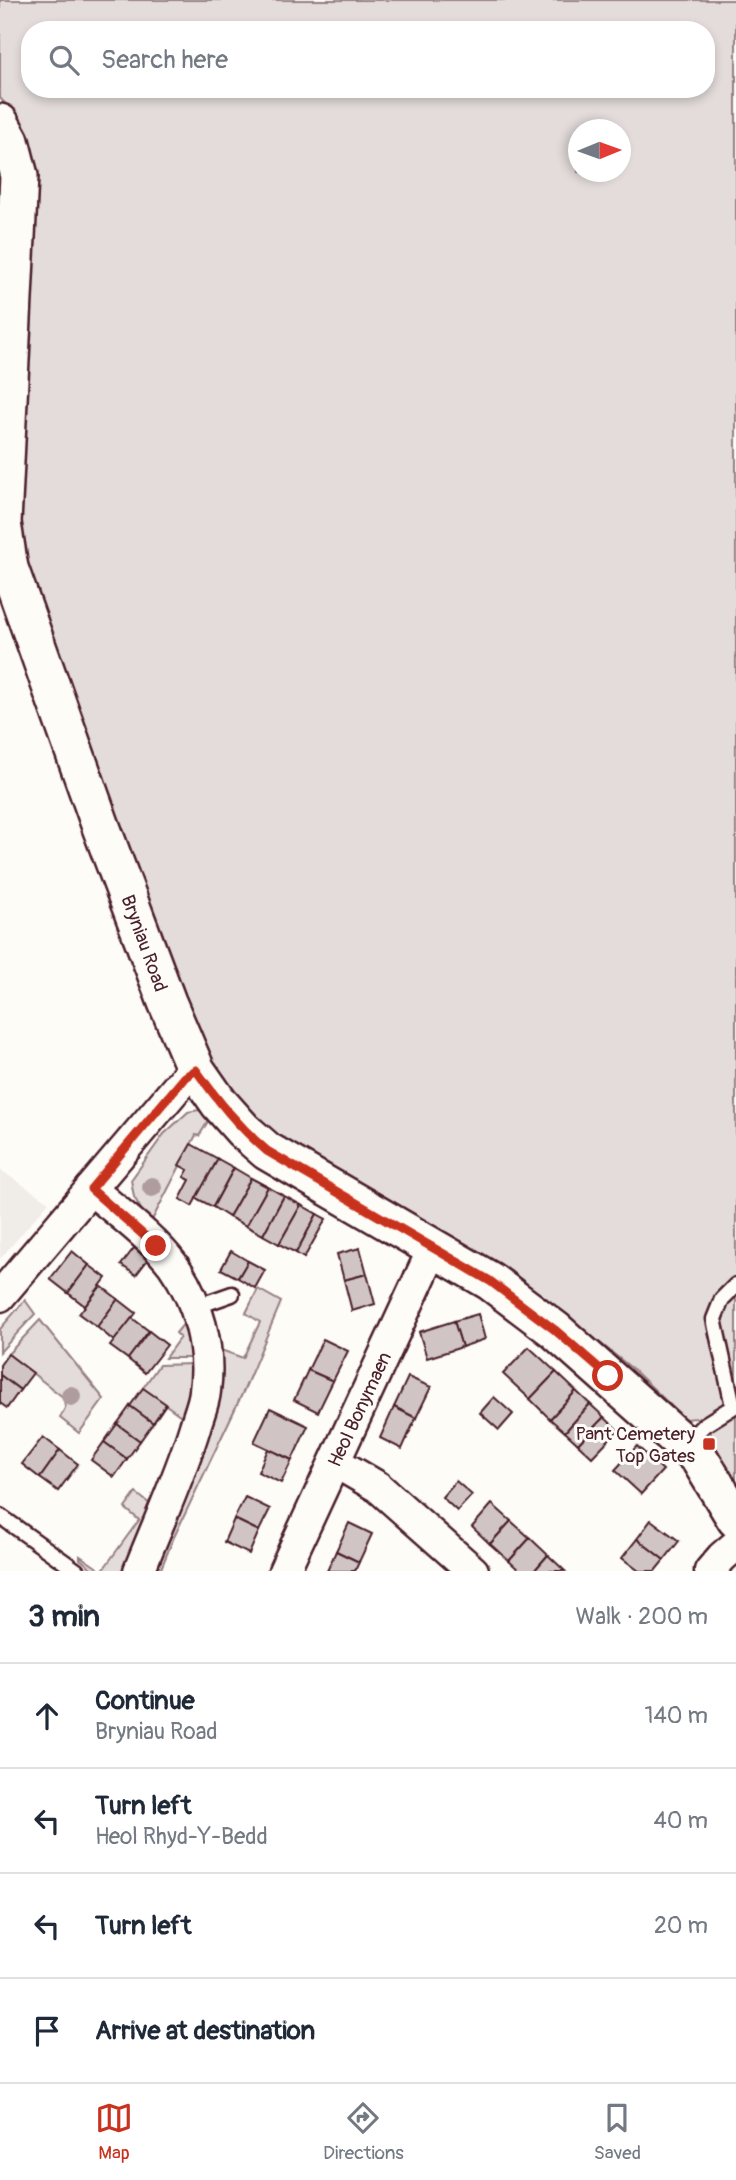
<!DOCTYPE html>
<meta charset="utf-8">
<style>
:root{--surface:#fff;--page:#f2f2f3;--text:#1f2937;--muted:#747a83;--line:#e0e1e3;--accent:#c8321e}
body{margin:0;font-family:Pangolin,sans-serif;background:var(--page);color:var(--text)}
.compass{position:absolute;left:568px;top:119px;width:63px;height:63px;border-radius:50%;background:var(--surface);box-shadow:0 4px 10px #0003;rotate:89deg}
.stop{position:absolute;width:21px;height:21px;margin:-16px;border:5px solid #c8321e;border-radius:50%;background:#fff}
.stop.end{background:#c8321e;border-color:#fff;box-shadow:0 2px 7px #0008}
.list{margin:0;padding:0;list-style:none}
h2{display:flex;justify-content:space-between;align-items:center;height:91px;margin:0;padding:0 28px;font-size:30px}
h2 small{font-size:23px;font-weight:400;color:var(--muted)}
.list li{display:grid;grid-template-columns:46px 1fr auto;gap:21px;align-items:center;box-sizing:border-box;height:105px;padding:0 28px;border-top:2px solid var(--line)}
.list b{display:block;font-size:26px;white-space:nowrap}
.list p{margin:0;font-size:23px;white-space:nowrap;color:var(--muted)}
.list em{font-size:23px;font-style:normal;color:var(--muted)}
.icon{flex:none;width:38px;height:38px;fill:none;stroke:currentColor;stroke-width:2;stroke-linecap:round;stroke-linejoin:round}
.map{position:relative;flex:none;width:736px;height:1571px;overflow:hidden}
.search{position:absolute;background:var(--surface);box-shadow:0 4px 10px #0003;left:21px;right:21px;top:21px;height:77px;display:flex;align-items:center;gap:18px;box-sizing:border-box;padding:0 24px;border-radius:28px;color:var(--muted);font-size:26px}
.sheet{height:511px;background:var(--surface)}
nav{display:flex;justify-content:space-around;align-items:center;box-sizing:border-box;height:98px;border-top:2px solid var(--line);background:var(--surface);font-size:19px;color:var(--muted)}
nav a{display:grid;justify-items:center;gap:4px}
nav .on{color:var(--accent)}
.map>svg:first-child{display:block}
</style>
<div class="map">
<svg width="736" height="1571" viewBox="0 0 736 1571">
<rect width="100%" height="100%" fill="#fdfcf7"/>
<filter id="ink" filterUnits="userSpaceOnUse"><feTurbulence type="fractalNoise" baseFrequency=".0143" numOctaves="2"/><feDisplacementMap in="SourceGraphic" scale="14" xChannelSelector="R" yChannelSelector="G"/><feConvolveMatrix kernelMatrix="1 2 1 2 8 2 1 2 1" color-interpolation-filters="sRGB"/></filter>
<g filter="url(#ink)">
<!-- built -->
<path fill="#f0ece8" d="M 0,1170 L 49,1202 L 0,1259 Z"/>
<!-- green -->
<g fill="#e3dcda" stroke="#967e82" stroke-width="2" fill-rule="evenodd">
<path d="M 0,0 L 736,0 L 736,1496 L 710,1445 L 711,1432 L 697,1418 L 685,1419 L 635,1371 L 506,1267 L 289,1150 C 250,1119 221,1079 195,1037 L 23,558 L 15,490 L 30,250 L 36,214 L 34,174 L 9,108 L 0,98 ZM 30,30 L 706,30 L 706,89 L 30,89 ZM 578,130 L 620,130 L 620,172 L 578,172 Z"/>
<path d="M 199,1110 L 207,1116 L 207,1123 L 199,1136 L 196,1135 L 150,1224 L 139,1213 L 141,1209 L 134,1197 L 131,1180 L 164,1134 L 188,1112 Z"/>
<path d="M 258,1289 L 281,1302 L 244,1390 L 174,1537 L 160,1571 L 153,1571 L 219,1355 L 221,1350 L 243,1358 L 260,1322 L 246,1313 Z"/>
<path d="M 25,1300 L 35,1314 L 0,1352 L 0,1329 Z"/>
<path d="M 40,1320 L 104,1399 L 79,1433 L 60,1418 L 65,1408 L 64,1398 L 8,1354 Z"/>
<path d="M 185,1322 L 193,1358 L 165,1358 L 180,1337 L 176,1333 Z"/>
<path d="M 193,1364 L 192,1388 L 184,1418 L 143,1388 L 159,1365 Z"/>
<path d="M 136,1493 L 150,1504 C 143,1525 138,1555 121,1571 L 95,1571 L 80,1559 L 80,1556 L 102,1571 L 139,1520 L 125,1508 Z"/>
</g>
<!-- building -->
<g fill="#d0c5c4" stroke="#4a1f2b" stroke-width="2">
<path d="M 191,1144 L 218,1159 L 192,1206 L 180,1199 L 190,1180 L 184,1177 L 188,1170 L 179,1165 Z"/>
<path d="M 218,1159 L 234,1168 L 213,1207 L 196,1198 Z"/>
<path d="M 234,1168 L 251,1178 L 229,1217 L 213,1207 Z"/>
<path d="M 251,1178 L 268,1187 L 246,1226 L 229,1217 Z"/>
<path d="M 268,1187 L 284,1196 L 263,1235 L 246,1226 Z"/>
<path d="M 284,1196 L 301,1205 L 279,1244 L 263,1235 Z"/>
<path d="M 301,1205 L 317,1214 L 296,1253 L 279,1244 Z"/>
<path d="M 317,1214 L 326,1219 L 304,1258 L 296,1253 Z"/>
<path d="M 134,1248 L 149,1258 L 136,1275 L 121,1265 Z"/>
<path d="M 360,1248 L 367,1274 L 344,1280 L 337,1254 Z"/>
<path d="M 72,1251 L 89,1265 L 68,1293 L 50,1279 Z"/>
<path d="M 231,1251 L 248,1261 L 238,1278 L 221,1269 Z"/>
<path d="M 248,1261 L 265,1270 L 255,1288 L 238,1278 Z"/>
<path d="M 89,1265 L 106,1278 L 85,1306 L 68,1293 Z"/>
<path d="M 367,1274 L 375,1304 L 352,1311 L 344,1280 Z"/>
<path d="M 101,1286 L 118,1299 L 97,1327 L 79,1314 Z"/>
<path d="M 118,1299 L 136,1313 L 114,1341 L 97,1327 Z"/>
<path d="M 478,1314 L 485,1339 L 462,1347 L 454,1321 Z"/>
<path d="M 132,1318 L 149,1331 L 128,1359 L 110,1346 Z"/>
<path d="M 454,1321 L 462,1347 L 427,1358 L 419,1332 Z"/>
<path d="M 149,1331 L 167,1345 L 145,1373 L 128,1359 Z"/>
<path d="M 323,1339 L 348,1351 L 333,1381 L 308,1370 Z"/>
<path d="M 529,1347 L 556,1372 L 530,1399 L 503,1374 Z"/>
<path d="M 8,1354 L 33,1373 L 20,1390 L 0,1375 L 0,1365 Z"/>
<path d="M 308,1370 L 333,1381 L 318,1412 L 294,1400 Z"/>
<path d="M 556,1372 L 576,1391 L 550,1419 L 530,1399 Z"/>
<path d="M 0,1375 L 20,1390 L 7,1408 L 0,1403 Z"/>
<path d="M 408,1377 L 431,1387 L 416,1418 L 394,1407 Z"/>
<path d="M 143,1388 L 166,1404 L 153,1423 L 130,1406 Z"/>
<path d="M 576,1391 L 590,1404 L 565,1432 L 550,1419 Z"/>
<path d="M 494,1397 L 513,1414 L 499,1430 L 480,1413 Z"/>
<path d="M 590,1404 L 604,1417 L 578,1444 L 565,1432 Z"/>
<path d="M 130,1406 L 153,1423 L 140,1441 L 117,1424 Z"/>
<path d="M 394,1407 L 416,1418 L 402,1449 L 380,1438 Z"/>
<path d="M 270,1408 L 308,1426 L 292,1460 L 254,1442 Z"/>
<path d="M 604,1417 L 618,1430 L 592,1457 L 578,1444 Z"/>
<path d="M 117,1424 L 140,1441 L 127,1459 L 104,1442 Z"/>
<path d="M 43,1437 L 60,1450 L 40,1478 L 22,1464 Z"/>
<path d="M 104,1442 L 127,1459 L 114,1477 L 91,1460 Z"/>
<path d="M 637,1446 L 663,1470 L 641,1494 L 615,1470 Z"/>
<path d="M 268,1449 L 292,1460 L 281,1483 L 258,1472 Z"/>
<path d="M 60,1450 L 78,1464 L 58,1491 L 40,1478 Z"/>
<path d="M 456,1481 L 472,1495 L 457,1511 L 442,1497 Z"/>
<path d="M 245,1497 L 270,1509 L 259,1531 L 234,1519 Z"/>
<path d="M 492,1504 L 511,1521 L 490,1544 L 472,1527 Z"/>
<path d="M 234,1519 L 259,1531 L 249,1554 L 224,1542 Z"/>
<path d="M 651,1520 L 679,1541 L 664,1560 L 637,1539 Z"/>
<path d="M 511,1521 L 530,1538 L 509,1561 L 490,1544 Z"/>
<path d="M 349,1523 L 372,1534 L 359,1562 L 336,1551 Z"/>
<path d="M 530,1538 L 548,1555 L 534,1571 L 520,1571 L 509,1561 Z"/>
<path d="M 637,1539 L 664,1560 L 655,1571 L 639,1571 L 622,1558 Z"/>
<path d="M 336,1551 L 359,1562 L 355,1571 L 327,1571 Z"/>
<path d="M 548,1555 L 565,1571 L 534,1571 Z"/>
</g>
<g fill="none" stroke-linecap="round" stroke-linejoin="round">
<defs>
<g id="service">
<path d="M 195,1307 L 232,1294"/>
<path d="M 733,1406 L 714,1319 L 722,1299 L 736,1285"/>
<path d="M 685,1444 L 704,1425 L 736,1405"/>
<path d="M 0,1516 L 77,1571"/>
</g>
<g id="minor">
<path d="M 91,1189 C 118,1213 151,1236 173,1265 C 198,1300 211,1348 205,1391 C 204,1403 198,1416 195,1427 C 180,1476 158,1523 139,1571"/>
<path d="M 0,1296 L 185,1078 L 196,1070"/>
<path d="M 335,1462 L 378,1487 L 473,1571"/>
<path d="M 284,1571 L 434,1247"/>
<path d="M 710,1571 L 722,1557 L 736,1545"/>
</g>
<path id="tertiary" d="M 0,123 L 10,141 L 19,176 L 2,523 L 9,568 L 100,824 L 167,1002 L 196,1070 L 219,1103 L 243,1130 L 267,1151 L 490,1281 L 555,1330 L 699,1458 L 736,1519"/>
</defs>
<!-- service casing -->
<use href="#service" stroke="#4a1f2b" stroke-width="19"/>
<!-- minor casing -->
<use href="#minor" stroke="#4a1f2b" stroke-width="35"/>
<!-- tertiary casing -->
<use href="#tertiary" stroke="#4a1f2b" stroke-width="42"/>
<!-- service -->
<use href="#service" stroke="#fdfcf7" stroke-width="14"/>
<!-- minor -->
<use href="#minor" stroke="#fdfcf7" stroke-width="30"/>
<!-- tertiary -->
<use href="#tertiary" stroke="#fdfcf7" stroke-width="37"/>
</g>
<!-- trees -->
<g fill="#af9c9f">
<circle cx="152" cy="1187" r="10"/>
<circle cx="71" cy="1396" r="10"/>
</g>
</g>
<g fill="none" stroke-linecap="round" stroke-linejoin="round" filter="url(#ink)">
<!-- route -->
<path stroke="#c8321e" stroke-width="9" d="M 156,1246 L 91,1189 L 185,1077 L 196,1070 C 218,1101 238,1126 267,1151 L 490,1281 L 555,1330 L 608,1376"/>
</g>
<!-- markers -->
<rect fill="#c8321e" stroke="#fdfcf7" stroke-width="2.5" x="702" y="1437" width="14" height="14" rx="3.5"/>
<g text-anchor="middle" stroke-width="6" stroke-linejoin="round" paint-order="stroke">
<!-- street labels -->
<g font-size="19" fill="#4a1f2b" stroke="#fdfcf7">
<text transform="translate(145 943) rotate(70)" y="7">Bryniau Road</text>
<text transform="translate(359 1409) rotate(-65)" y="7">Heol Bonymaen</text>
</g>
<!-- poi labels -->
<g font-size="19" fill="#4a1f2b" stroke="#fdfcf7" text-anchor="end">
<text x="695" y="1440">Pant Cemetery<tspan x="695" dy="22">Top Gates</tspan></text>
</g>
</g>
</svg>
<svg class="compass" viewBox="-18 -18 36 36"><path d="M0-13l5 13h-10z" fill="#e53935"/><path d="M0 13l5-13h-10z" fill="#747a83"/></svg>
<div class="stop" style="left:608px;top:1376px"></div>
<div class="stop end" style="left:156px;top:1246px"></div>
<div class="search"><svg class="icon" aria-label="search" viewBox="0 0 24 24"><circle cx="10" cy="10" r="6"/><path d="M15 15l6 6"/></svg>Search here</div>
</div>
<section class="sheet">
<h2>3 min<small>Walk · 200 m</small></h2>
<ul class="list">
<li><svg class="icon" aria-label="ahead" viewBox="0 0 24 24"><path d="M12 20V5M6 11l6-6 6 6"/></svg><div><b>Continue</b><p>Bryniau Road</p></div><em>140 m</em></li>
<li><svg class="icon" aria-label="left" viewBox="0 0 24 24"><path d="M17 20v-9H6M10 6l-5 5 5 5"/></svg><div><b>Turn left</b><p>Heol Rhyd-Y-Bedd</p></div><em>40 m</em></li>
<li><svg class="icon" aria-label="left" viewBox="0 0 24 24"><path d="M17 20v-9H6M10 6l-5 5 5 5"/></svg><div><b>Turn left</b></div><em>20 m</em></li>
<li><svg class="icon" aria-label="arrive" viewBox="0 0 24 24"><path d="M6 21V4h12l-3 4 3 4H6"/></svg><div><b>Arrive at destination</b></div></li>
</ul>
</section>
<nav>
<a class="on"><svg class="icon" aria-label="map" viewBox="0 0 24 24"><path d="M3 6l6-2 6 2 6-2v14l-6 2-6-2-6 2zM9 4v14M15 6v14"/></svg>Map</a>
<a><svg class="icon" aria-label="directions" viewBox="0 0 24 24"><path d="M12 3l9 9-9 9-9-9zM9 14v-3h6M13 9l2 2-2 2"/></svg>Directions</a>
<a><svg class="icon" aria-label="saved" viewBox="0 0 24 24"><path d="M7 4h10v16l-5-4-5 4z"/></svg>Saved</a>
</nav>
